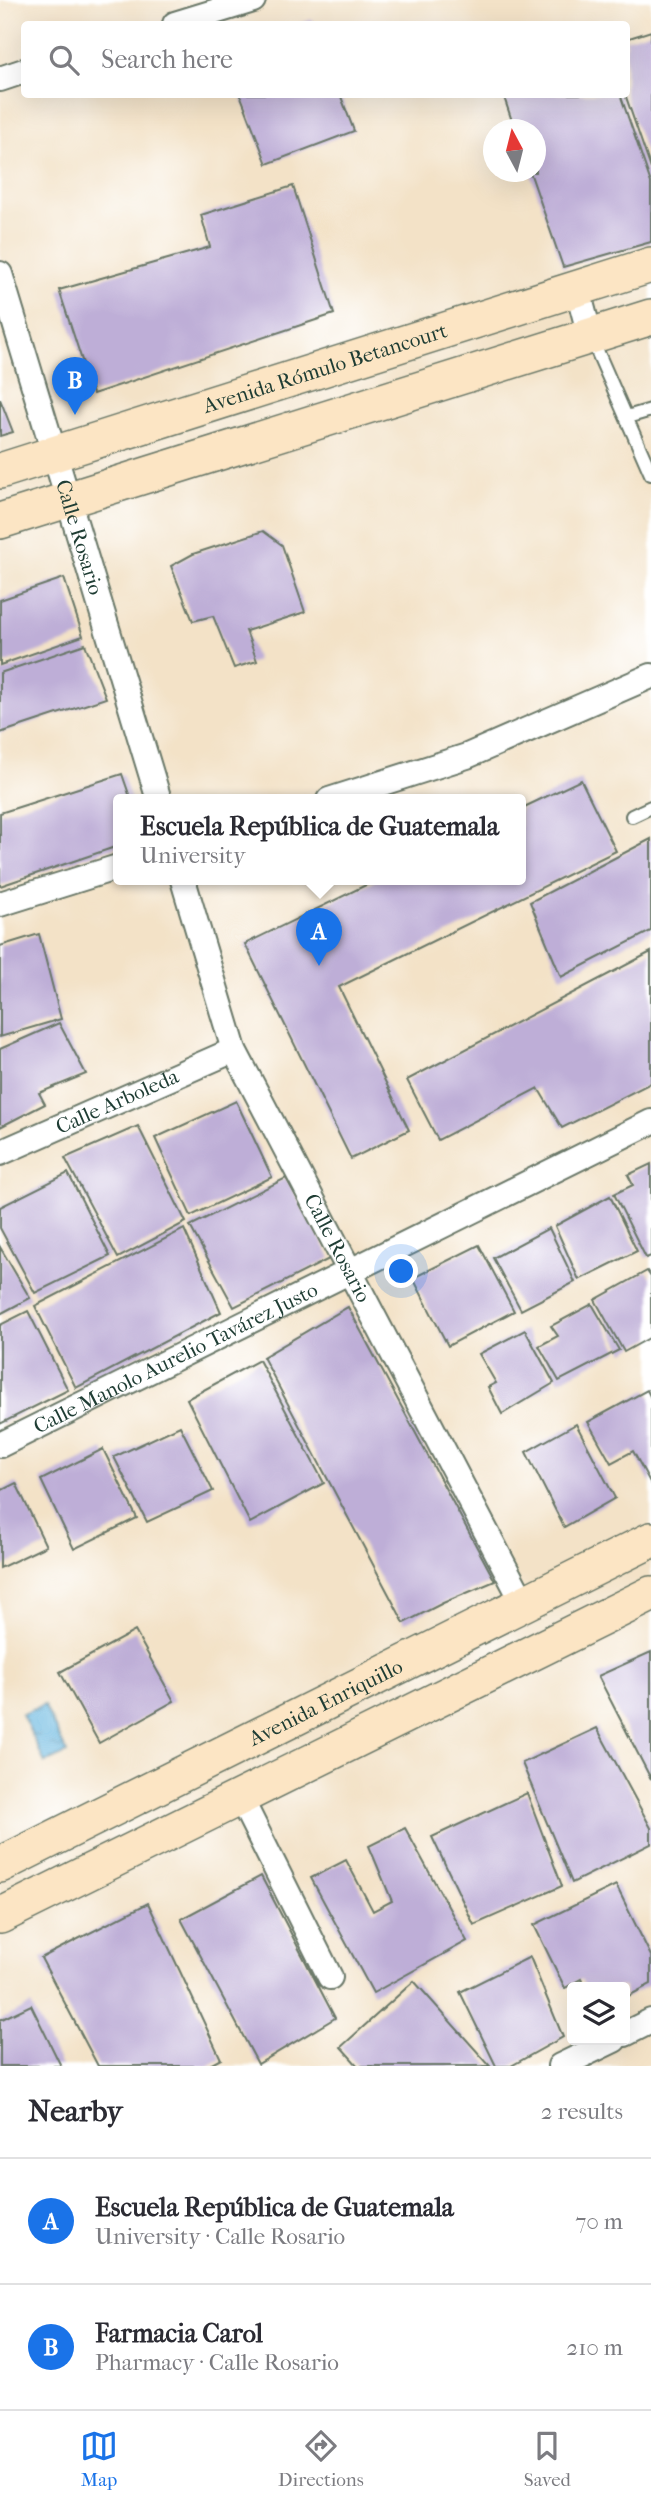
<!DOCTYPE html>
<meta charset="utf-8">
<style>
:root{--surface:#fff;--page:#f2f2f3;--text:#2b2b33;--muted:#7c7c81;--line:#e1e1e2;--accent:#1a73e8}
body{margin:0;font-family:"IM FELL French Canon",serif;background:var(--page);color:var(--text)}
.controls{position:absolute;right:21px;bottom:21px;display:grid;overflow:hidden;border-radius:7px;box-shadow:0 7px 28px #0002}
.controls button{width:63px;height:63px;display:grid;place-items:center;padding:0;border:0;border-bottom:2px solid var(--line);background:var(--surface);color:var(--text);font:35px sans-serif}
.compass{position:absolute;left:483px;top:119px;width:63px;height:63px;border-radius:50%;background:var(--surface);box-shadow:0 7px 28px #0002;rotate:353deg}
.you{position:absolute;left:402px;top:1272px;width:24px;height:24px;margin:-18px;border:5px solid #fff;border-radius:50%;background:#1a73e8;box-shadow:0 0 0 10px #1a73e833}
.badge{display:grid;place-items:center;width:46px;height:46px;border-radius:50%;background:var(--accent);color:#fff;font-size:23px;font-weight:700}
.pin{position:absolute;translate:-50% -58px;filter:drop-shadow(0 2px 4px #0008)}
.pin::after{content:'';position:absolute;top:37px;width:24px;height:21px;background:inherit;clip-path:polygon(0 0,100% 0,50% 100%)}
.popup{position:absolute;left:113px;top:794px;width:413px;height:91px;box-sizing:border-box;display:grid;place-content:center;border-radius:7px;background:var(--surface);filter:drop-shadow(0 2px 5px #0005);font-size:23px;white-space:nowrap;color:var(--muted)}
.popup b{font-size:26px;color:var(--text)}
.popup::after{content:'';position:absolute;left:50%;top:100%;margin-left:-14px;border:14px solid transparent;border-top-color:var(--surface)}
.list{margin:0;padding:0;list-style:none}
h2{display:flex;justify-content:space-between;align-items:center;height:91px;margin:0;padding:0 28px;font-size:30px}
h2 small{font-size:23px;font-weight:400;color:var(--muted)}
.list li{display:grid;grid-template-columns:46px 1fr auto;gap:21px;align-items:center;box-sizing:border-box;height:126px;padding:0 28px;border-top:2px solid var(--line)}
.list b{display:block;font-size:26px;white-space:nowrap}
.list p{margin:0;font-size:23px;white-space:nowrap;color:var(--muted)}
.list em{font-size:23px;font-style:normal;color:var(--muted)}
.icon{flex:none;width:38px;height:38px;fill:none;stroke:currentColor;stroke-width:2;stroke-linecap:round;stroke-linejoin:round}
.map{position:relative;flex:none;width:651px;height:2066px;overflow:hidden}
.search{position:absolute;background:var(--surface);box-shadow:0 7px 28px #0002;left:21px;right:21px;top:21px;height:77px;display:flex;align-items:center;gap:18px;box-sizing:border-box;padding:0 24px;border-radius:7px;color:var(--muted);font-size:26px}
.sheet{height:343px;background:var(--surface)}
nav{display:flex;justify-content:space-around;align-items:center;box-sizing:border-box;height:98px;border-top:2px solid var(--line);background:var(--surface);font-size:19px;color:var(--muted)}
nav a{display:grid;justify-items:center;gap:4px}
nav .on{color:var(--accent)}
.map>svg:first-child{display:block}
</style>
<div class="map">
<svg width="651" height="2066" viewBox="0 0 651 2066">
<defs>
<pattern id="water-ripples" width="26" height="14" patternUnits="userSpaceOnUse" patternTransform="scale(1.75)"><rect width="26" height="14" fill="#64b5df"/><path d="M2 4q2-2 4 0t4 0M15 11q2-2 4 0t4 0" fill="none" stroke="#5294b6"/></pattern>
</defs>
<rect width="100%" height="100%" fill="#fff"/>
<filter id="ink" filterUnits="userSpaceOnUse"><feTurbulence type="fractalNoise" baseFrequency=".0143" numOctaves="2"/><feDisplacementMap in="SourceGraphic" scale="14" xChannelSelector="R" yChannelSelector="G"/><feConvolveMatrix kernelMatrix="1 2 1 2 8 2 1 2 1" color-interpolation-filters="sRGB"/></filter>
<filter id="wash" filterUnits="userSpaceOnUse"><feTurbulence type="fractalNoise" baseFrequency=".00686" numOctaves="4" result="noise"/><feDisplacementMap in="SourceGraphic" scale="28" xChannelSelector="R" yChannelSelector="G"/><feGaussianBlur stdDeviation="1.57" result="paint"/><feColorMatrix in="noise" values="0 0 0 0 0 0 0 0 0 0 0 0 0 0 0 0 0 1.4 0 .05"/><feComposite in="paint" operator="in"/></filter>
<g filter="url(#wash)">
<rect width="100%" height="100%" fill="#f3e2c7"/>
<!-- water -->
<path fill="url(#water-ripples)" stroke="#42798a" stroke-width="2" d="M 44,1705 L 67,1753 L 45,1763 L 22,1714 Z"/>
<g id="blocks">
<!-- building -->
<g fill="#beaed7">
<path d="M 312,19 L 314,24 L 298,24 Z"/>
<path d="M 651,31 L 651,169 L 625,94 L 626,39 Z"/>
<path d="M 240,94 L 340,94 L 354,131 L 267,164 Z"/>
<path d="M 503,94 L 620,94 L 651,183 L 651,242 L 563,267 L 530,172 L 536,172 L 536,130 L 515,130 Z"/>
<path d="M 293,186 L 334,314 L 93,394 L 59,290 L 210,247 L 201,215 Z"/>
<path d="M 0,399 L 13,432 L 0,436 Z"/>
<path d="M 263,531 L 282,545 L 305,612 L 246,631 L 257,661 L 234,668 L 213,616 L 193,621 L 171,566 L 193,554 Z"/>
<path d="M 64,578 L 83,636 L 0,665 L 0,600 Z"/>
<path d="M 85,644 L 106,698 L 0,733 L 0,673 Z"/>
<path d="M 122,774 L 131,800 L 118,800 L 118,846 L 0,886 L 0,813 Z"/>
<path d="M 581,780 L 616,851 L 339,987 L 409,1130 L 351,1159 L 245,944 L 376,880 L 520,880 L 520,809 Z"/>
<path d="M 651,839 L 651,931 L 561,977 L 530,902 Z"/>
<path d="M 39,934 L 61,1019 L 0,1037 L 0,946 Z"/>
<path d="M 651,952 L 651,1083 L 562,1128 L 538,1088 L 438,1140 L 407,1080 Z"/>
<path d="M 59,1023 L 86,1074 L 39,1093 L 45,1104 L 0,1127 L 0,1049 Z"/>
<path d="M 236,1101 L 272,1177 L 191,1216 L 155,1138 Z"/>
<path d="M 138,1126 L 186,1222 L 118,1258 L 65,1158 Z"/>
<path d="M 651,1164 L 651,1256 L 646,1258 L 614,1194 L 633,1185 L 628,1175 Z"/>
<path d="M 68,1173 L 110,1256 L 35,1293 L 0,1228 L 0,1207 Z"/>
<path d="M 286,1178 L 331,1258 L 234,1307 L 190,1226 Z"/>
<path d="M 610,1196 L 637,1251 L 579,1280 L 555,1226 Z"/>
<path d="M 549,1228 L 575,1282 L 521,1310 L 493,1258 Z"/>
<path d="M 184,1229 L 221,1312 L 76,1388 L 35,1306 Z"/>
<path d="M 479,1245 L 514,1311 L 448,1346 L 413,1278 Z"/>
<path d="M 0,1247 L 30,1298 L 0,1314 Z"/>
<path d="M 647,1271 L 651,1277 L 651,1337 L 624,1352 L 595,1300 Z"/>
<path d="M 592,1304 L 619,1350 L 559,1381 L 539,1346 L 558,1336 L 551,1326 Z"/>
<path d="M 348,1307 L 495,1581 L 443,1603 L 404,1623 L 263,1357 Z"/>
<path d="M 28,1311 L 68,1390 L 0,1424 L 0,1325 Z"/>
<path d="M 525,1330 L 554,1383 L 502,1414 L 488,1387 L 496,1383 L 479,1354 Z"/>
<path d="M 259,1360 L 324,1483 L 250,1523 L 187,1399 Z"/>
<path d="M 647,1390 L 651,1398 L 651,1484 L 633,1451 L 611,1463 L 588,1422 Z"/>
<path d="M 576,1424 L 615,1498 L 564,1527 L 526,1452 Z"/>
<path d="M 180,1426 L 213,1491 L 147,1522 L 114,1457 Z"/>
<path d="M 103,1449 L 137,1518 L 74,1549 L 41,1480 Z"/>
<path d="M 16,1483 L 46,1546 L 0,1568 L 0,1491 Z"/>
<path d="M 135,1631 L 174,1701 L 99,1743 L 60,1672 Z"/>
<path d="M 651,1652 L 651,1779 L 598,1676 Z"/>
<path d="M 597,1728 L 651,1828 L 651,1844 L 572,1883 L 522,1763 Z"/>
<path d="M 527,1793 L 562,1886 L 474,1925 L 432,1837 Z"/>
<path d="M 405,1828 L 467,1941 L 373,1993 L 311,1878 L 346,1860 L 373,1911 L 392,1901 L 369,1846 Z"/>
<path d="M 261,1876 L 335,2018 L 258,2064 L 181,1919 Z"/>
<path d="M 616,1885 L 651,1956 L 651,1984 L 625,1998 L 625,1987 L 585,1987 L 581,1979 L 565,1988 L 534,1925 Z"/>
<path d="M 148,1903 L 221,2059 L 208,2066 L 98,2066 L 41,1958 Z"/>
<path d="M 530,1957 L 563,2037 L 511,2066 L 496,2066 L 460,1992 Z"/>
<path d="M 414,1981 L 490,2066 L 358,2066 L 341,2047 Z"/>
<path d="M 31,2005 L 61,2066 L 0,2066 L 0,2020 Z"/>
</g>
</g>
</g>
<g filter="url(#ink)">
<use href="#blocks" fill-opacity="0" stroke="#697767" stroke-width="2"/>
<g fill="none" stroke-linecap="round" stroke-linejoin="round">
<defs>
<g id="lane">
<path d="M 591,337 L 651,474"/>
<path d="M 627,417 L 651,410"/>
<path d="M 632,816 L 651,807"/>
</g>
<g id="street">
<path d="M 175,24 L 253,0"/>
<path d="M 0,79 L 24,71"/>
<path id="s1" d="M 0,274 L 159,800"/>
<path d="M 577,287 L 590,336"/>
<path d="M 329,800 L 467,756 L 651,676"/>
<path id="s2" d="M 183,880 L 234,1050 L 523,1602"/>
<path d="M 0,904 L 118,867"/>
<path id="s3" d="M 0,1153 L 234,1050"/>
<path id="s4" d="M 0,1445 L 651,1122"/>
<path d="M 240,1797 L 330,1977"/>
<path d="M 625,2034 L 651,2021"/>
<path d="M 560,2066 L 614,2040"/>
</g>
<g id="secondary">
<path id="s5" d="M 0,471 L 651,265"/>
<path d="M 0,521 L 651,317"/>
<path id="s6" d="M 0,1865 L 651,1540"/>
<path d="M 0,1916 L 651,1594"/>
</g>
</defs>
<!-- lane casing -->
<use href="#lane" stroke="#697767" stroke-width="16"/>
<!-- street casing -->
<use href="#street" stroke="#697767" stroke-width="28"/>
<!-- secondary casing -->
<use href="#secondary" stroke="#697767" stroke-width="38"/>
<!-- lane -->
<use href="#lane" stroke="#fff" stroke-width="12"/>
<!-- street -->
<use href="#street" stroke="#fff" stroke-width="24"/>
<!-- secondary -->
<use href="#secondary" stroke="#fce5c4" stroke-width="35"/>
</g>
</g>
<g text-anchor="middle" stroke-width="5" stroke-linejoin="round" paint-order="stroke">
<!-- street labels -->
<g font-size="21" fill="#1f3d34" stroke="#fff">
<text dy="7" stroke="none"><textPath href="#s5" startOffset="341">Avenida Rómulo Betancourt</textPath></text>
<text dy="7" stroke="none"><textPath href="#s1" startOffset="275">Calle Rosario</textPath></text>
<text dy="7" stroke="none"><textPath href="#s3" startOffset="128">Calle Arboleda</textPath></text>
<text dy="7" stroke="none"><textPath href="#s2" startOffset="401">Calle Rosario</textPath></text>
<text dy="7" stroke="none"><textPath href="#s4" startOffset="196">Calle Manolo Aurelio Tavárez Justo</textPath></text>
<text dy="7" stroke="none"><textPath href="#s6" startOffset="364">Avenida Enriquillo</textPath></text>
</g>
</g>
</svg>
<div class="controls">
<button><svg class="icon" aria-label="layers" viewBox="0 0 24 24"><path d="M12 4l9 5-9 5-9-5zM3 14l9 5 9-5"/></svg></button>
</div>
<svg class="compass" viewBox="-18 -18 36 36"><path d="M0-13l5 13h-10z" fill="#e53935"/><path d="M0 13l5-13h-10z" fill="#7c7c81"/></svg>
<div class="you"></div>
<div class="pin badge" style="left:319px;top:966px">A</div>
<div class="popup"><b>Escuela República de Guatemala</b>University</div>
<div class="pin badge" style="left:75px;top:415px">B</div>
<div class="search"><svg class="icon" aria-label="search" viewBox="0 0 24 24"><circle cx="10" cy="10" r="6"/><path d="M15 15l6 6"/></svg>Search here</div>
</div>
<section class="sheet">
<h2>Nearby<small>2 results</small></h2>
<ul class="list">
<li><span class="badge">A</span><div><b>Escuela República de Guatemala</b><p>University · Calle Rosario</p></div><em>70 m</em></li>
<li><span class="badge">B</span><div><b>Farmacia Carol</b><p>Pharmacy · Calle Rosario</p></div><em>210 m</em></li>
</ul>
</section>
<nav>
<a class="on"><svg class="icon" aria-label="map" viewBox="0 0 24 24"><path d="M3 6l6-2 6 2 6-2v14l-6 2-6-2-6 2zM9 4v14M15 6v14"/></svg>Map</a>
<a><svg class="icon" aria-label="directions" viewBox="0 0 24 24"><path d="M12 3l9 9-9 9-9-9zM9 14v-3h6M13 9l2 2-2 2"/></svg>Directions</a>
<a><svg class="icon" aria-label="saved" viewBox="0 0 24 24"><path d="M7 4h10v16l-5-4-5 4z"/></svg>Saved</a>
</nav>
